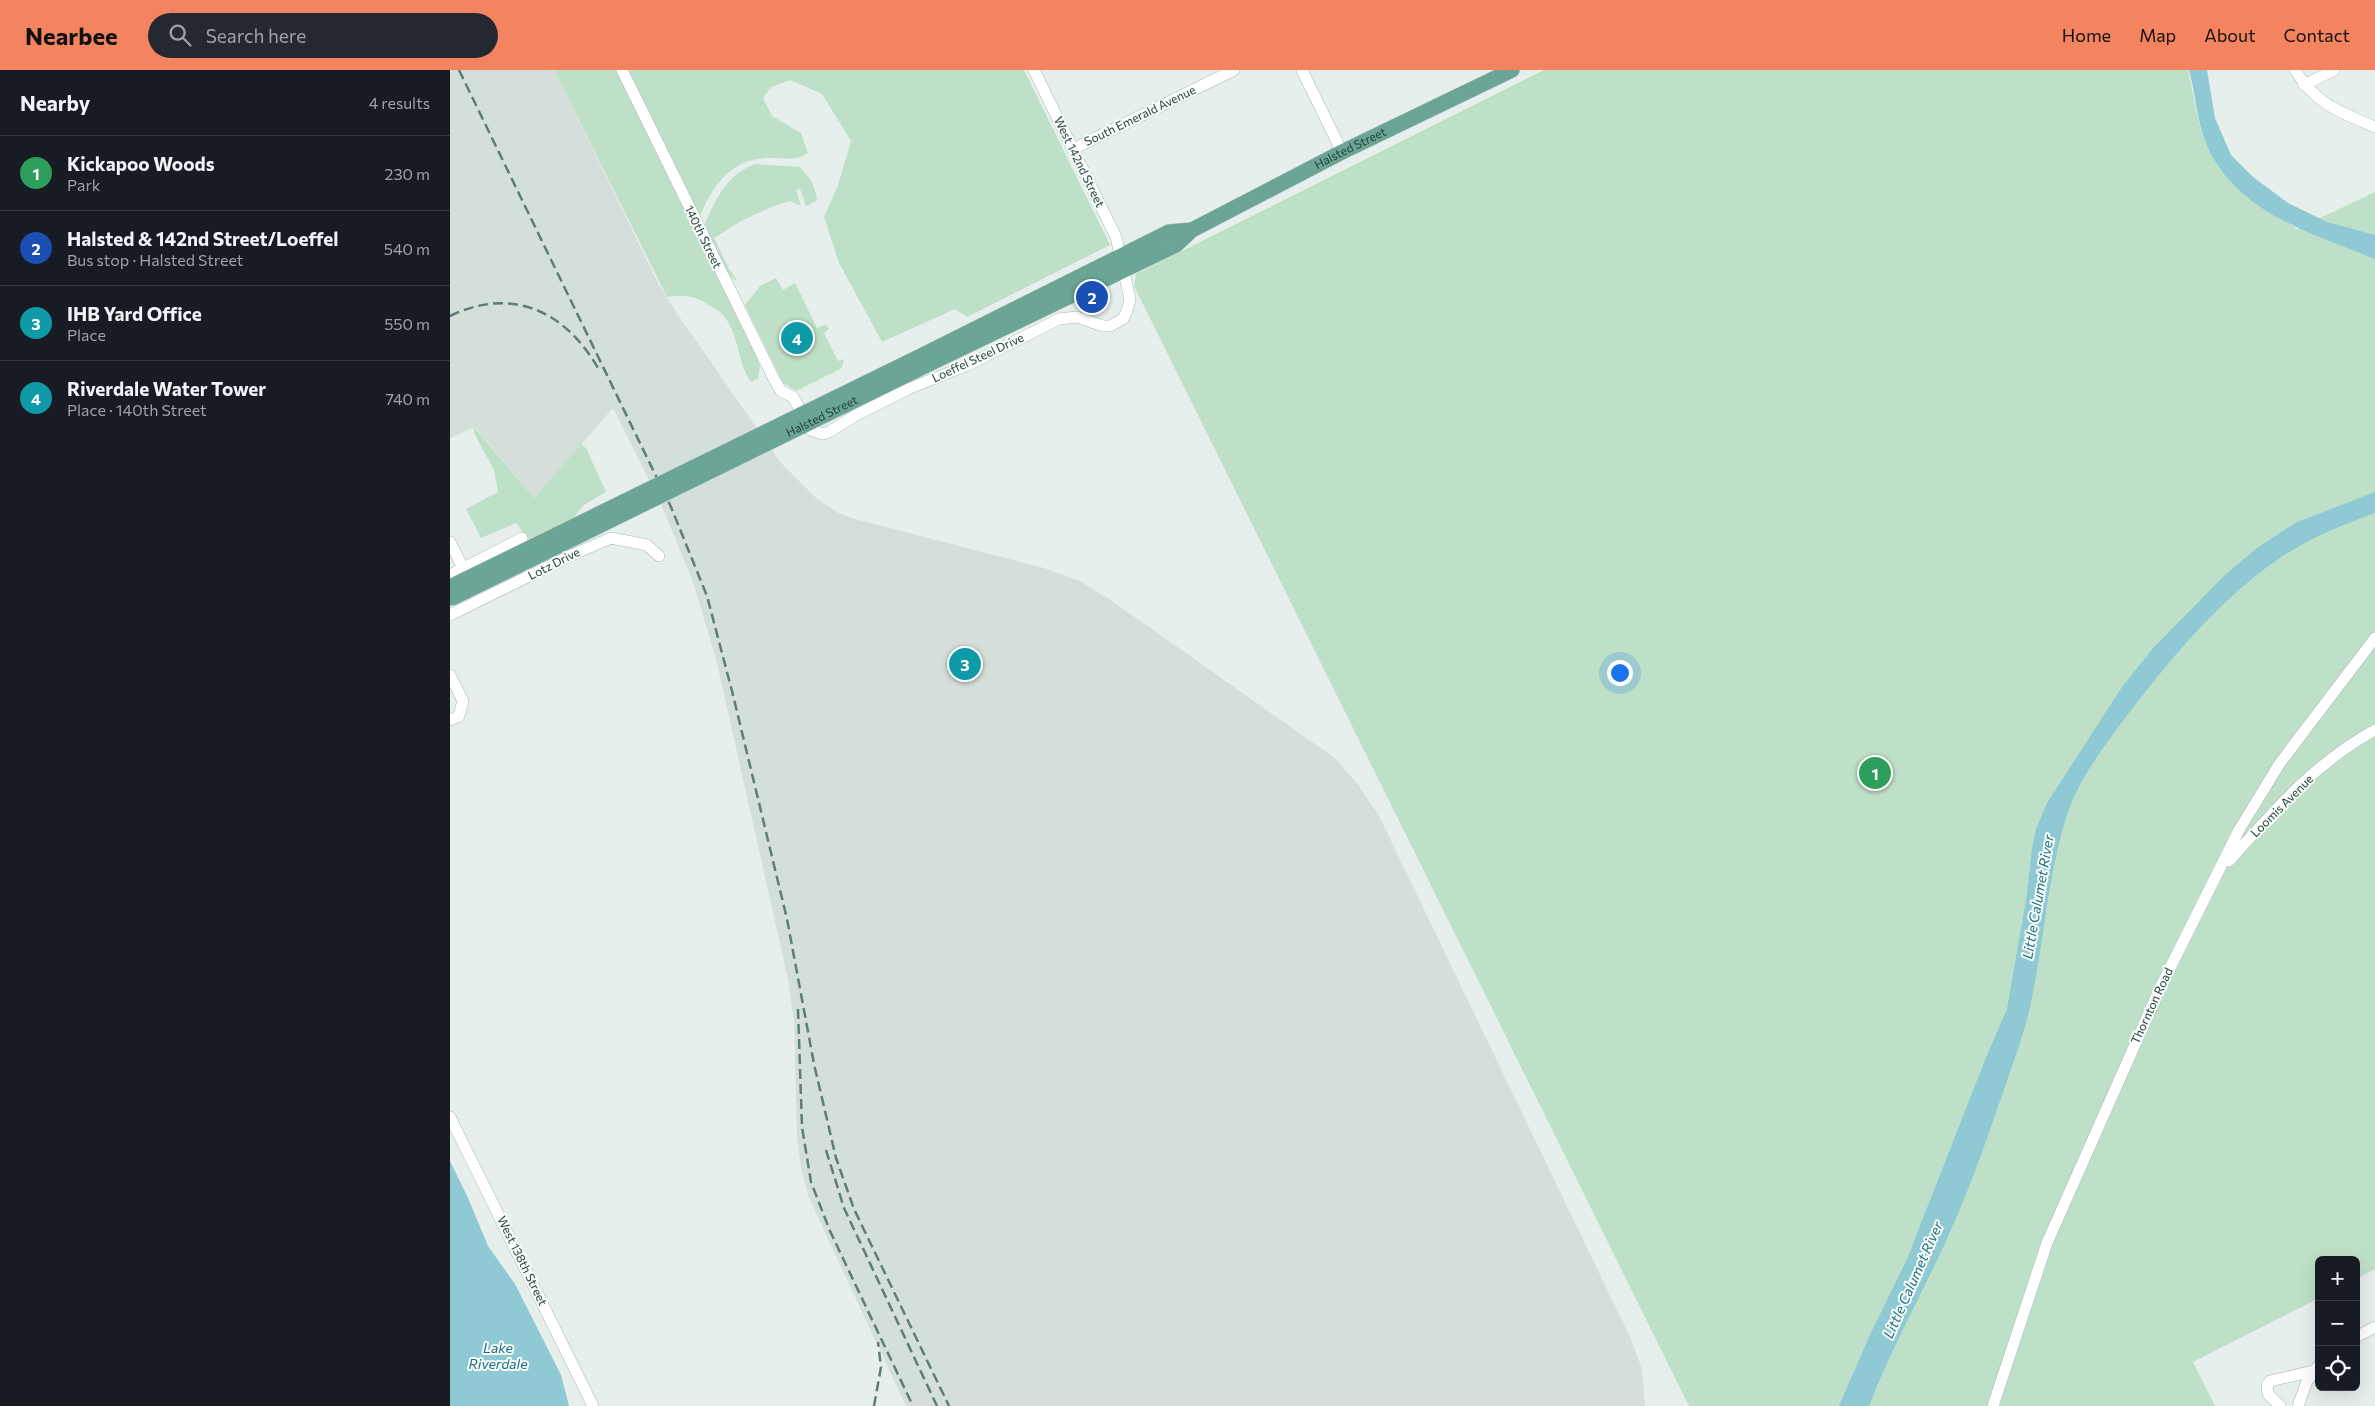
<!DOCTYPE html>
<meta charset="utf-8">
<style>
:root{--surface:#171b24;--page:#242831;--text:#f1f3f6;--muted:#9ea1a6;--line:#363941;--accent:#f4845f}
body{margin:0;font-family:Commissioner,sans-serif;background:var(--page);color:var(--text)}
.controls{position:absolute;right:15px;bottom:15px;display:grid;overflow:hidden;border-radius:8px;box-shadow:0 5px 20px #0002}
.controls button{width:45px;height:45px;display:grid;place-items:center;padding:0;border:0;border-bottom:1px solid var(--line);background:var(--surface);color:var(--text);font:25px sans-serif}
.you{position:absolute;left:1169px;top:602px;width:18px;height:18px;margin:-12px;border:4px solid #fff;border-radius:50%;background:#1a73e8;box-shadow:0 0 0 8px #1a73e833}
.badge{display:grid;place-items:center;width:32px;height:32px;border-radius:50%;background:var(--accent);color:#fff;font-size:16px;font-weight:700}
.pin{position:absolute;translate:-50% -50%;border:2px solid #fff;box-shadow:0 1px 5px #0006}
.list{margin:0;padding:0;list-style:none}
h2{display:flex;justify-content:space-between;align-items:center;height:65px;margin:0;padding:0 20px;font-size:21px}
h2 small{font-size:16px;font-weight:400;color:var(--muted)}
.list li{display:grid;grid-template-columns:32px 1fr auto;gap:15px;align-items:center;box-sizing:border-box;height:75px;padding:0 20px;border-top:1px solid var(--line)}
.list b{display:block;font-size:19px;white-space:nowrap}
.list p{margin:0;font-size:16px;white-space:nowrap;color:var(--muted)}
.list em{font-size:16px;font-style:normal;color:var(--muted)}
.icon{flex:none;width:28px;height:28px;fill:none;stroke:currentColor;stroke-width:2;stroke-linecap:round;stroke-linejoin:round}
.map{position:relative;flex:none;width:1925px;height:1336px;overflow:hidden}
header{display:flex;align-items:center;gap:30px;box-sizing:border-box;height:70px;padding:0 25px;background:var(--accent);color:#111}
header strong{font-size:24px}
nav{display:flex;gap:28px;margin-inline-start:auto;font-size:18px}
.search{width:350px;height:45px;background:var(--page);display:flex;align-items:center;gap:12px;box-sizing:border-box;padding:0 18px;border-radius:28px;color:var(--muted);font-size:19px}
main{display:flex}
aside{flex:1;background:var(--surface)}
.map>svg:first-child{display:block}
</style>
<header>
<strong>Nearbee</strong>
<div class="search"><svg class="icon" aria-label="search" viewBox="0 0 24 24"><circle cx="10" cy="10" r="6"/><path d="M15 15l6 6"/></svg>Search here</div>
<nav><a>Home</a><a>Map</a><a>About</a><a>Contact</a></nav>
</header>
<main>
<aside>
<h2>Nearby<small>4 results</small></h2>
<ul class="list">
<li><span class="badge" style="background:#2e9e5b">1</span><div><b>Kickapoo Woods</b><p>Park</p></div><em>230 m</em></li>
<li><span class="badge" style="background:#1a4fb4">2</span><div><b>Halsted &amp; 142nd Street/Loeffel</b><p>Bus stop · Halsted Street</p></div><em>540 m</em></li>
<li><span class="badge" style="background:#0f9aa8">3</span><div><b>IHB Yard Office</b><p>Place</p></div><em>550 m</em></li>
<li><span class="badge" style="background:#0f9aa8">4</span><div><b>Riverdale Water Tower</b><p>Place · 140th Street</p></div><em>740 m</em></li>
</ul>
</aside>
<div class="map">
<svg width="1925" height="1336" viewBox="0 0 1925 1336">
<rect width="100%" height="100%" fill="#e6efeb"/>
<!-- built -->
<path fill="#d4dfda" d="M 0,0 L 104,0 L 209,215 L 228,245 L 331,393 L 366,428 L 388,443 L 405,449 L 594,498 L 630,511 L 662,531 L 886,689 L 906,712 L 929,746 L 1181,1269 L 1192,1299 L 1195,1336 L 456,1336 L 359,1128 L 351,1098 L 347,1066 L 344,952 L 338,909 L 266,589 L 243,512 L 211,434 L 163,338 L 84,428 L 25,357 L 0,368 Z"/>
<!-- green -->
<g fill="#bfe0c8">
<path d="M 104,0 L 166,0 L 299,266 L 310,296 L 308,309 L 301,312 C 287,292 289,263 273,245 C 270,241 264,238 260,236 C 245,225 234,225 217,227 Z"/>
<path d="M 178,0 L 574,0 L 660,175 L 517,247 L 505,239 L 432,272 L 389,193 L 374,147 L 388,115 L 401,71 L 372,24 L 340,10 L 321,17 L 313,28 L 322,46 L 351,63 L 358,83 C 346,91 339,88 325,88 C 283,86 263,113 249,149 Z"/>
<path d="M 1094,0 L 1738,0 C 1744,25 1747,55 1758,78 C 1776,116 1814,136 1847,159 L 1925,122 L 1925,1199 L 1906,1209 L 1906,1190 L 1869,1190 L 1869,1228 L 1743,1292 L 1765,1336 L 1239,1336 L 684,216 L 686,204 Z"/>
<path d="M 305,94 L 350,97 L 361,110 L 367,127 L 366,131 L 356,136 L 350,119 L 346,120 L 351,136 L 340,131 L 324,136 L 291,151 L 264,168 L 279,199 L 287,210 L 286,211 L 278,205 L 255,160 L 255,154 C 266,128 277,105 305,94 Z"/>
<path d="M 326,208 L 333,220 L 345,213 L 367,258 L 376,254 L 379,259 L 374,263 L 388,291 L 394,289 L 392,298 L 346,321 L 333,313 L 295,235 L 310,216 Z"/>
<path d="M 24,357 L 84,428 L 131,374 L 136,378 L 156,422 L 134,435 L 123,448 L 79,470 L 66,453 L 31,468 L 16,439 L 48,422 L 44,400 L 24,363 Z"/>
</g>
<!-- water -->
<g fill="#8ec9d4">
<path d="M 1739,0 L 1757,0 L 1765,48 L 1781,85 L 1803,107 L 1838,133 L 1877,152 L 1925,165 L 1925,189 C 1863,163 1790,145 1758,78 C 1747,55 1746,25 1739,0 Z"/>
<path d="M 1925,422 L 1925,443 C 1889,456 1855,470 1824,492 C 1767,533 1721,588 1679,643 C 1655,675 1628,709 1616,748 C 1598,807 1594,868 1582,928 C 1577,953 1568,980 1559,1005 C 1540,1060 1521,1117 1496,1171 C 1471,1226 1441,1279 1419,1336 L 1389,1336 L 1419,1267 L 1457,1189 L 1535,990 L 1557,939 L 1577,824 L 1582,778 L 1586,759 L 1597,733 L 1672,617 L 1704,577 L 1775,505 L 1807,478 L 1845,453 Z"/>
<path d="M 0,1091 L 18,1128 L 38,1176 L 65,1214 L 111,1305 L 119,1336 L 0,1336 Z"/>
</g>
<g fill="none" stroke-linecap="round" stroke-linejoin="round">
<defs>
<g id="minor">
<path d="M 172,0 L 324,309 L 331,321 L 343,327 L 361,360 L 373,364 L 379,362 L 408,344 L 458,319 L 518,295 L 609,249 L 627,247 L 653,256 L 660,256 L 673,249 L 677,241 L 680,229 L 666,167 L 584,0"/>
<path d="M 852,0 L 892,82"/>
<path d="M 1845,0 C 1867,35 1888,41 1925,57"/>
<path d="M 1854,15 L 1884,0"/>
<path d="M 623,79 L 784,0"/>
<path d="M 0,472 L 13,498"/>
<path d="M 0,505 L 72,468"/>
<path d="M 0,545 L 124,484 L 161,468 L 197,475 L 209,486"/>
<path d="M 0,605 L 13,631 L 9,646 L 0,650"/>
<path d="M 1779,791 C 1823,742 1866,692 1925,660"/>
<path d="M 0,1047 L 143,1336"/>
<path d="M 1906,1267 L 1925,1257"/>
<path d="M 1543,1336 L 1597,1173 L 1711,916 L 1789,760 L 1830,693 L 1925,568"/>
<path d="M 1830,1336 L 1818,1324 L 1817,1315 L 1820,1311 L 1863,1301"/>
<path d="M 1848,1336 L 1857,1311 L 1869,1295"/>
</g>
<g id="major">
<path d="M 475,284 L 719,162 L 742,160"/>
<path id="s1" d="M 481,293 L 726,175 L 742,160 L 892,82 L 1062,0"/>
</g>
</defs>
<!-- minor casing -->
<use href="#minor" stroke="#a8b8b2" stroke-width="12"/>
<!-- major casing -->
<use href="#major" stroke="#c2cac8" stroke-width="16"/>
<!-- minor -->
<use href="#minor" stroke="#fff" stroke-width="11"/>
<!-- major -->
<use href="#major" stroke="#6aa596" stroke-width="15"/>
<!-- rail -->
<g stroke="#5f7d75" stroke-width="2.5" stroke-dasharray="10 5" stroke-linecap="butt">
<path d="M 9,0 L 221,437 L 257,526 L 282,621 L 337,849 L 364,994 L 386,1088 L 404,1139 L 499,1336"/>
<path d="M 0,246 C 62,216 115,241 148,298"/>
<path d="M 348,939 L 352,1057 L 361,1112 L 380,1161 L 463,1336"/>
<path d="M 376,1080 L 394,1138 L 487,1336"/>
<path d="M 424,1336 L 431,1297 L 428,1272"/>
</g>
<defs>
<g id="major-bridge">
<path d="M 0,517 L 475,284"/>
<path id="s2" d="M 2,528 L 481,293"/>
</g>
</defs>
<!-- major-bridge casing -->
<use href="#major-bridge" stroke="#c2cac8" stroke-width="16" stroke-linecap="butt"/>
<!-- major-bridge -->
<use href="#major-bridge" stroke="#6aa596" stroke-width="15"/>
</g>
<g text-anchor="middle" stroke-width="4" stroke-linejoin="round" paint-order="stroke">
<!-- street labels -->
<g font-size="12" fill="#24423a" stroke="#f7fbf9">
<text transform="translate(690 46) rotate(-26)" y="4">South Emerald Avenue</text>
<text dy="4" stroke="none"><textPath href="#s1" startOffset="472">Halsted Street</textPath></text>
<text transform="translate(629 92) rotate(64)" y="4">West 142nd Street</text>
<text transform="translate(253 167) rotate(64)" y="4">140th Street</text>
<text transform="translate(528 288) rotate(-25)" y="4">Loeffel Steel Drive</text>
<text dy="4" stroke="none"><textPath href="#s2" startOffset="412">Halsted Street</textPath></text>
<text transform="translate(104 494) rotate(-27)" y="4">Lotz Drive</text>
<text transform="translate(1832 736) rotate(-45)" y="4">Loomis Avenue</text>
<text transform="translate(1702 936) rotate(-65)" y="4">Thornton Road</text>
<text transform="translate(72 1191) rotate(64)" y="4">West 138th Street</text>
</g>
<!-- water labels -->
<g font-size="14" font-style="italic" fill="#1c6f80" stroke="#f7fbf9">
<text transform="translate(1588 827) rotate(-80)" y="5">Little Calumet River</text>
<text transform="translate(1463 1210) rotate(-66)" y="5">Little Calumet River</text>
<text x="48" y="1283">Lake<tspan x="48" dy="16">Riverdale</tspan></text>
</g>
</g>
</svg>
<div class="controls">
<button>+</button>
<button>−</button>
<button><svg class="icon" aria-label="locate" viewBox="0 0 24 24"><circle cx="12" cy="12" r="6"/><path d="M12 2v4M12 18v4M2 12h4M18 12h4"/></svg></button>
</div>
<div class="you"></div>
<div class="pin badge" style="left:1425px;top:703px;background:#2e9e5b">1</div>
<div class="pin badge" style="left:642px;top:227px;background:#1a4fb4">2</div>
<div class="pin badge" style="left:515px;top:594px;background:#0f9aa8">3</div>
<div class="pin badge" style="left:347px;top:268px;background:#0f9aa8">4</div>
</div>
</main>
